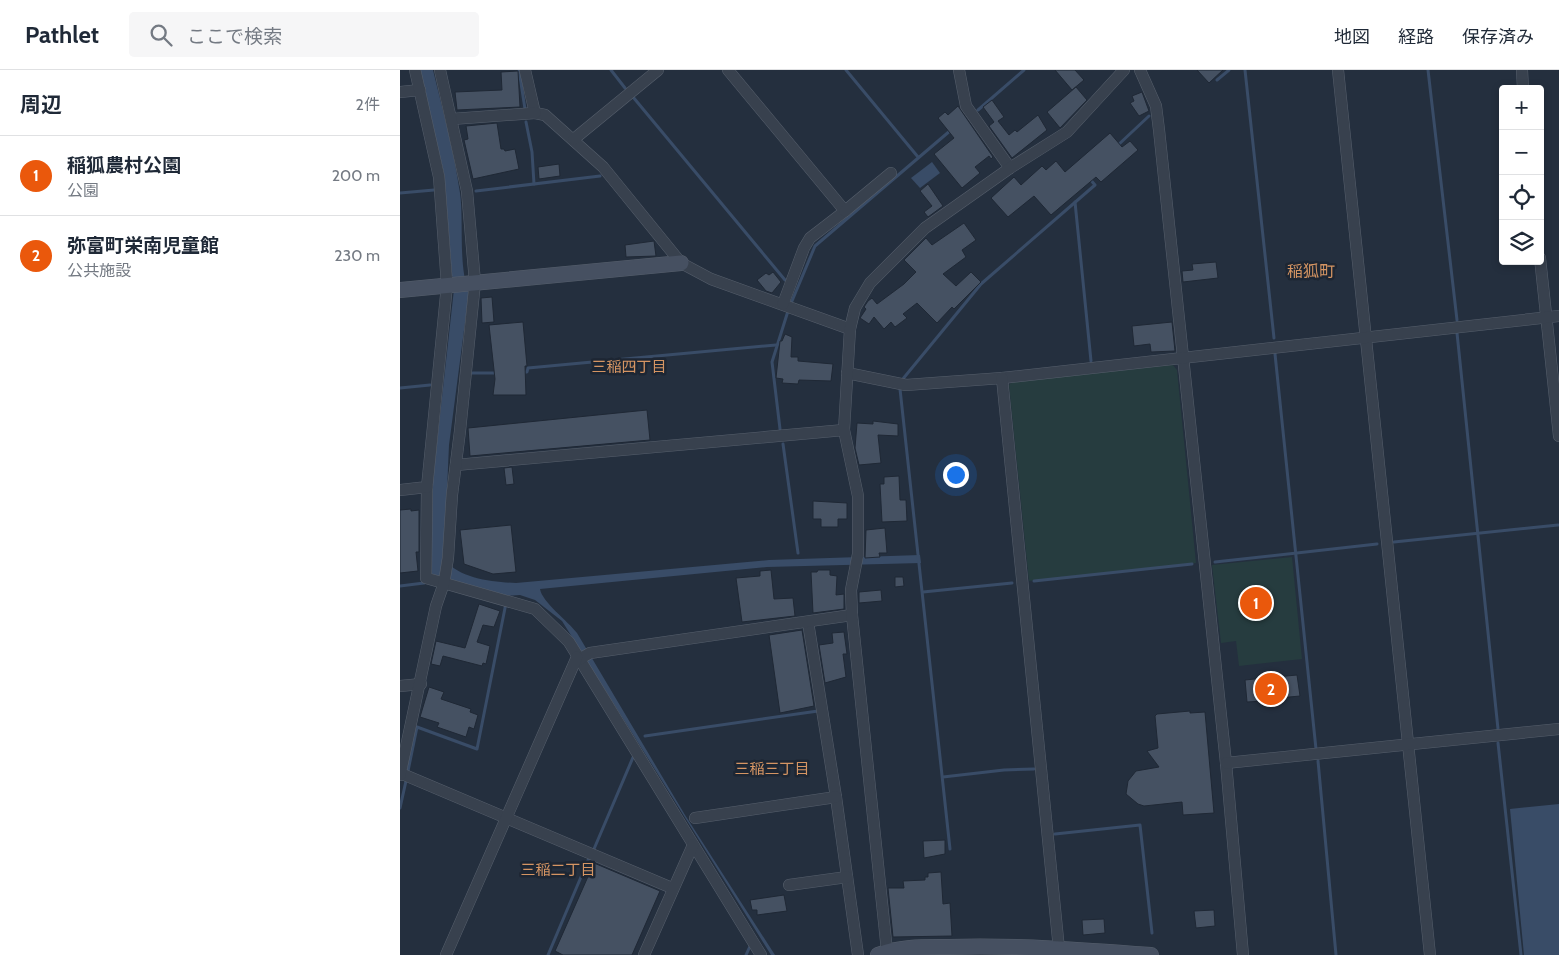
<!DOCTYPE html>
<html lang="ja">
<meta charset="utf-8">
<style>
:root{--surface:#fff;--page:#f6f6f7;--text:#1f2937;--muted:#747a83;--line:#e0e1e3;--accent:#ea580c}
body{margin:0;font-family:Cabin,"Noto Sans JP",sans-serif;background:var(--page);color:var(--text)}
.controls{position:absolute;right:15px;top:15px;display:grid;overflow:hidden;border-radius:5px;box-shadow:0 2px 8px #0003}
.controls button{width:45px;height:45px;display:grid;place-items:center;padding:0;border:0;border-bottom:1px solid var(--line);background:var(--surface);color:var(--text);font:25px sans-serif}
.you{position:absolute;left:555px;top:404px;width:18px;height:18px;margin:-12px;border:4px solid #fff;border-radius:50%;background:#1a73e8;box-shadow:0 0 0 8px #1a73e833}
.badge{display:grid;place-items:center;width:32px;height:32px;border-radius:50%;background:var(--accent);color:#fff;font-size:16px;font-weight:700}
.pin{position:absolute;translate:-50% -50%;border:2px solid #fff;box-shadow:0 1px 5px #0006}
.list{margin:0;padding:0;list-style:none}
h2{display:flex;justify-content:space-between;align-items:center;height:65px;margin:0;padding:0 20px;font-size:21px}
h2 small{font-size:16px;font-weight:400;color:var(--muted)}
.list li{display:grid;grid-template-columns:32px 1fr auto;gap:15px;align-items:center;box-sizing:border-box;height:80px;padding:0 20px;border-top:1px solid var(--line)}
.list b{display:block;font-size:19px;white-space:nowrap}
.list p{margin:0;font-size:16px;white-space:nowrap;color:var(--muted)}
.list em{font-size:16px;font-style:normal;color:var(--muted)}
.icon{flex:none;width:28px;height:28px;fill:none;stroke:currentColor;stroke-width:2;stroke-linecap:round;stroke-linejoin:round}
.map{position:relative;flex:none;width:1159px;height:885px;overflow:hidden}
header{display:flex;align-items:center;gap:30px;box-sizing:border-box;height:70px;padding:0 25px;background:var(--surface);border-bottom:1px solid var(--line)}
header strong{font-size:24px}
nav{display:flex;gap:28px;margin-inline-start:auto;font-size:18px}
.search{width:350px;height:45px;background:var(--page);display:flex;align-items:center;gap:12px;box-sizing:border-box;padding:0 18px;border-radius:5px;color:var(--muted);font-size:19px}
main{display:flex}
aside{flex:1;background:var(--surface)}
.map>svg:first-child{display:block}
</style>
<header>
<strong>Pathlet</strong>
<div class="search"><svg class="icon" aria-label="search" viewBox="0 0 24 24"><circle cx="10" cy="10" r="6"/><path d="M15 15l6 6"/></svg>ここで検索</div>
<nav><a>地図</a><a>経路</a><a>保存済み</a></nav>
</header>
<main>
<aside>
<h2>周辺<small>2件</small></h2>
<ul class="list">
<li><span class="badge">1</span><div><b>稲狐農村公園</b><p>公園</p></div><em>200 m</em></li>
<li><span class="badge">2</span><div><b>弥富町栄南児童館</b><p>公共施設</p></div><em>230 m</em></li>
</ul>
</aside>
<div class="map">
<svg width="1159" height="885" viewBox="0 0 1159 885">
<rect width="100%" height="100%" fill="#242f3e"/>
<!-- green -->
<g fill="#263c3f">
<path d="M 773,295 L 777,300 L 796,493 L 629,511 L 609,315 L 612,312 Z"/>
<path d="M 892,487 L 902,589 L 839,596 L 836,571 L 821,573 L 812,495 Z"/>
</g>
<!-- water -->
<g fill="#394c67">
<path d="M 19,0 L 33,0 C 43,41 54,82 60,123 C 64,151 58,198 69,222 L 49,375 L 44,489 C 60,509 92,512 116,513 L 369,490 L 520,485 L 521,493 L 367,497 L 140,519 C 142,532 168,551 177,563 L 285,745 L 375,885 L 371,885 L 162,551 L 135,530 L 120,525 L 102,526 L 29,505 L 31,427 L 55,210 L 52,206 L 44,103 Z"/>
<path d="M 532,92 L 540,103 L 520,118 L 511,108 Z"/>
<path d="M 1159,734 L 1159,885 L 1124,885 L 1110,739 Z"/>
</g>
<g fill="none" stroke-linecap="round" stroke-linejoin="round">
<!-- stream -->
<g stroke="#394c67" stroke-width="3">
<path d="M 119,0 L 125,39"/>
<path d="M 211,0 L 225,18"/>
<path d="M 446,0 L 518,87"/>
<path d="M 845,0 L 874,268"/>
<path d="M 1028,0 L 1057,250"/>
<path d="M 817,10 L 829,0"/>
<path d="M 233,27 L 385,210"/>
<path d="M 578,40 L 624,0"/>
<path d="M 126,52 L 132,82 L 134,114"/>
<path d="M 717,76 L 749,46"/>
<path d="M 76,121 L 200,106"/>
<path d="M 0,123 L 34,120"/>
<path d="M 675,132 L 691,291"/>
<path d="M 392,231 L 415,176 L 551,60"/>
<path d="M 1057,263 L 1098,659"/>
<path d="M 875,284 L 916,679"/>
<path d="M 123,302 L 127,302 L 128,298 L 376,275"/>
<path d="M 70,303 L 97,303"/>
<path d="M 502,310 L 581,214 L 695,115 L 689,108"/>
<path d="M 0,318 L 30,315"/>
<path d="M 500,319 L 550,779"/>
<path d="M 380,359 L 372,292 L 388,241"/>
<path d="M 383,374 L 398,483"/>
<path d="M 994,472 L 1158,455"/>
<path d="M 815,492 L 977,474"/>
<path d="M 634,511 L 792,494"/>
<path d="M 0,516 L 24,513"/>
<path d="M 523,522 L 612,513"/>
<path d="M 245,666 L 418,641"/>
<path d="M 1098,673 L 1121,885"/>
<path d="M 918,691 L 936,885"/>
<path d="M 8,701 L 17,657 L 77,679 L 106,533"/>
<path d="M 543,707 L 604,700 L 634,699"/>
<path d="M 0,738 L 6,711"/>
<path d="M 655,764 L 740,755 L 752,863"/>
<path d="M 194,779 L 234,685"/>
<path d="M 148,885 L 189,788"/>
<path d="M 346,885 L 351,874"/>
</g>
</g>
<!-- building -->
<g fill="#455162" stroke="#1f2835">
<path d="M 655,0 L 675,0 L 684,10 L 672,20 Z"/>
<path d="M 797,0 L 823,0 L 809,13 Z"/>
<path d="M 118,1 L 120,37 L 57,40 L 55,22 L 102,20 L 101,2 Z"/>
<path d="M 676,17 L 687,30 L 660,58 L 647,42 Z"/>
<path d="M 742,22 L 749,41 L 739,46 L 730,33 L 734,31 L 732,26 Z"/>
<path d="M 592,30 L 604,47 L 598,51 L 609,65 L 615,60 L 617,62 L 638,45 L 647,60 L 612,88 L 589,56 L 594,52 L 583,37 Z"/>
<path d="M 558,36 L 593,87 L 591,89 L 589,86 L 575,97 L 580,103 L 562,118 L 534,84 L 554,68 L 538,48 L 545,42 L 548,45 Z"/>
<path d="M 97,53 L 101,79 L 104,79 L 105,81 L 115,79 L 119,99 L 73,109 L 64,70 L 68,69 L 66,56 Z"/>
<path d="M 710,63 L 722,77 L 730,71 L 738,80 L 701,112 L 696,107 L 651,145 L 634,126 L 608,147 L 591,128 L 614,107 L 621,115 L 642,96 L 646,100 L 656,91 L 665,102 Z"/>
<path d="M 159,94 L 160,106 L 139,109 L 138,97 Z"/>
<path d="M 528,114 L 543,136 L 528,147 L 524,142 L 532,136 L 520,121 Z"/>
<path d="M 564,153 L 576,170 L 562,180 L 566,187 L 543,204 L 556,216 L 571,202 L 581,212 L 554,239 L 552,237 L 537,253 L 517,233 L 503,244 L 507,248 L 495,257 L 491,252 L 484,259 L 474,247 L 469,254 L 460,248 L 466,239 L 464,237 L 468,231 L 472,228 L 477,234 L 504,214 L 516,202 L 504,190 L 526,168 L 532,175 Z"/>
<path d="M 254,171 L 256,186 L 226,187 L 225,175 Z"/>
<path d="M 816,192 L 818,208 L 783,212 L 782,201 L 793,200 L 792,194 Z"/>
<path d="M 373,202 L 381,212 L 372,223 L 366,221 L 357,210 L 366,203 L 369,205 Z"/>
<path d="M 92,227 L 94,252 L 82,253 L 81,228 Z"/>
<path d="M 123,252 L 127,296 L 125,296 L 126,325 L 93,325 L 95,309 L 89,255 Z"/>
<path d="M 772,252 L 775,281 L 751,282 L 750,274 L 734,276 L 732,256 Z"/>
<path d="M 385,264 L 392,267 L 391,287 L 398,287 L 398,291 L 433,294 L 431,311 L 399,310 L 398,314 L 382,313 L 383,309 L 376,308 L 380,271 L 382,271 Z"/>
<path d="M 247,340 L 250,370 L 70,386 L 68,358 Z"/>
<path d="M 473,351 L 498,354 L 498,366 L 478,365 L 481,393 L 459,395 L 455,378 L 457,353 L 473,354 Z"/>
<path d="M 112,397 L 114,414 L 106,415 L 104,398 Z"/>
<path d="M 499,406 L 500,430 L 506,430 L 507,451 L 482,452 L 480,414 L 484,414 L 484,407 Z"/>
<path d="M 413,431 L 447,433 L 447,449 L 438,449 L 438,457 L 421,457 L 421,449 L 413,449 Z"/>
<path d="M 11,439 L 11,441 L 19,440 L 19,482 L 16,482 L 18,501 L 0,503 L 0,440 Z"/>
<path d="M 111,455 L 116,502 L 93,504 L 64,494 L 60,460 Z"/>
<path d="M 485,458 L 487,483 L 479,483 L 480,487 L 465,488 L 466,460 Z"/>
<path d="M 371,500 L 374,529 L 393,528 L 395,546 L 342,552 L 336,508 L 360,506 L 360,501 Z"/>
<path d="M 418,500 L 430,500 L 430,505 L 437,506 L 436,525 L 444,524 L 444,539 L 413,543 L 411,502 L 417,502 Z"/>
<path d="M 495,507 L 503,507 L 504,516 L 495,517 Z"/>
<path d="M 481,520 L 482,531 L 459,533 L 459,522 Z"/>
<path d="M 79,534 L 100,541 L 94,557 L 83,555 L 77,572 L 90,576 L 86,594 L 83,593 L 82,596 L 43,586 L 40,596 L 31,594 L 36,571 L 65,578 Z"/>
<path d="M 402,560 L 414,636 L 380,643 L 369,565 Z"/>
<path d="M 444,562 L 447,584 L 443,584 L 446,607 L 425,613 L 419,575 L 433,573 L 432,563 Z"/>
<path d="M 876,603 L 876,607 L 897,605 L 900,626 L 879,628 L 879,630 L 847,632 L 845,610 L 864,608 L 864,605 Z"/>
<path d="M 29,617 L 44,622 L 41,629 L 71,639 L 70,642 L 78,645 L 74,659 L 69,657 L 66,667 L 37,657 L 39,653 L 20,647 Z"/>
<path d="M 790,641 L 790,643 L 805,642 L 814,743 L 783,745 L 782,732 L 744,736 L 738,734 L 726,724 L 728,711 L 736,701 L 759,697 L 747,681 L 758,678 L 755,646 L 757,644 Z"/>
<path d="M 545,770 L 545,784 L 524,788 L 523,771 Z"/>
<path d="M 194,793 L 260,821 L 232,885 L 163,885 L 155,881 Z"/>
<path d="M 541,802 L 543,834 L 550,833 L 552,866 L 493,867 L 488,818 L 504,818 L 503,811 L 525,810 L 525,807 L 528,807 L 528,803 Z"/>
<path d="M 384,825 L 387,841 L 357,845 L 357,840 L 352,840 L 350,830 Z"/>
<path d="M 814,840 L 815,856 L 796,858 L 794,841 Z"/>
<path d="M 704,849 L 705,863 L 683,865 L 682,850 Z"/>
</g>
<g fill="none" stroke-linecap="round" stroke-linejoin="round">
<defs>
<g id="street">
<path d="M 125,0 L 135,43 L 145,45 L 203,97 L 281,193 L 311,209 L 450,259"/>
<path d="M 328,0 L 445,141 L 410,168 L 404,178 L 383,234"/>
<path d="M 559,0 L 566,36 L 610,98"/>
<path d="M 740,0 L 756,36 L 759,60 L 826,693 L 843,885"/>
<path d="M 938,0 L 1030,885"/>
<path d="M 1122,0 L 1123,19"/>
<path d="M 0,22 L 20,20"/>
<path d="M 52,49 L 135,43"/>
<path d="M 174,69 L 258,0"/>
<path d="M 445,141 L 491,103"/>
<path d="M 1140,188 L 1159,366"/>
<path d="M 447,303 L 506,315 L 602,308 L 1159,246"/>
<path d="M 602,308 L 659,879"/>
<path d="M 56,395 L 444,360"/>
<path d="M 27,417 L 26,508 L 135,539 L 169,572 L 361,885"/>
<path d="M 0,420 L 27,417 L 47,215 L 39,107 L 15,0"/>
<path d="M 408,552 L 436,727 L 458,885"/>
<path d="M 178,590 L 190,583 L 452,545"/>
<path d="M 0,616 L 21,614"/>
<path d="M 826,693 L 1159,659"/>
<path d="M 0,703 L 272,818"/>
<path d="M 0,705 L 36,536 L 44,513 L 48,488 L 52,425 L 60,361 L 75,212 L 67,121 L 40,0"/>
<path d="M 295,748 L 436,727"/>
<path d="M 389,815 L 447,807"/>
<path d="M 487,881 L 452,545 L 451,520 L 458,484 L 458,426 L 444,360 L 450,259 L 455,238 L 470,213 L 525,158 L 610,98 L 667,62 L 724,0"/>
<path d="M 46,885 L 177,587"/>
<path d="M 244,885 L 293,775"/>
</g>
<g id="secondary">
<path d="M 0,220 L 281,193"/>
<path d="M 478,885 C 500,876 526,877 549,877 C 617,875 684,880 751,885"/>
</g>
</defs>
<!-- street casing -->
<use href="#street" stroke="#565f6c" stroke-width="12"/>
<!-- secondary casing -->
<use href="#secondary" stroke="#565f6c" stroke-width="16"/>
<!-- street -->
<use href="#street" stroke="#38414e" stroke-width="11"/>
<!-- secondary -->
<use href="#secondary" stroke="#465061" stroke-width="15"/>
</g>
<g text-anchor="middle" stroke-width="5" stroke-linejoin="round" paint-order="stroke">
<!-- neighbourhood labels -->
<g font-size="15" fill="#d59563" stroke="#1d2633">
<text x="229" y="302">三稲四丁目</text>
<text x="372" y="704">三稲三丁目</text>
<text x="158" y="805">三稲二丁目</text>
</g>
<!-- quarter labels -->
<g font-size="16" fill="#d59563" stroke="#1d2633">
<text x="911" y="207">稲狐町</text>
</g>
</g>
</svg>
<div class="controls">
<button>+</button>
<button>−</button>
<button><svg class="icon" aria-label="locate" viewBox="0 0 24 24"><circle cx="12" cy="12" r="6"/><path d="M12 2v4M12 18v4M2 12h4M18 12h4"/></svg></button>
<button><svg class="icon" aria-label="layers" viewBox="0 0 24 24"><path d="M12 4l9 5-9 5-9-5zM3 14l9 5 9-5"/></svg></button>
</div>
<div class="you"></div>
<div class="pin badge" style="left:856px;top:533px">1</div>
<div class="pin badge" style="left:871px;top:619px">2</div>
</div>
</main>
